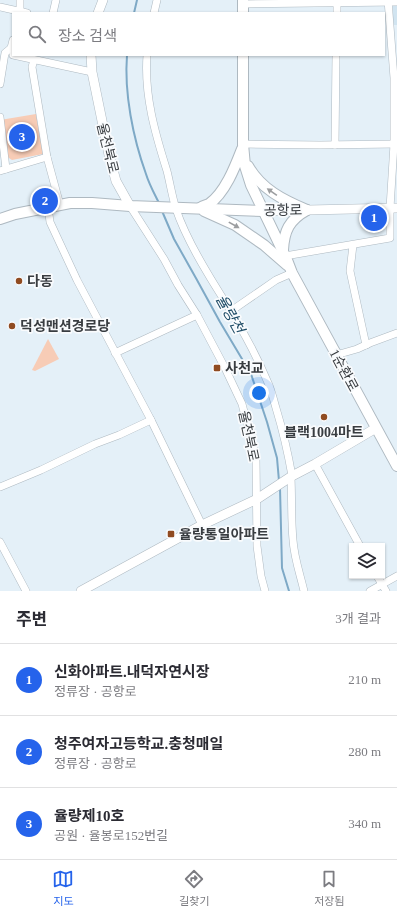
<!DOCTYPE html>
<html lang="ko">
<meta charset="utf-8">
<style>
:root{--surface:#fff;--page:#f2f2f3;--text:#2b2b33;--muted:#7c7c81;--line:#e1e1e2;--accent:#2563eb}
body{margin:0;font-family:"Times New Roman","Noto Sans KR",serif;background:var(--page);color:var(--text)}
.controls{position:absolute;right:12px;bottom:12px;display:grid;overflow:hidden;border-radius:0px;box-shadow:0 1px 3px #0004}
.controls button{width:36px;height:36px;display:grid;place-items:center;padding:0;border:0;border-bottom:1px solid var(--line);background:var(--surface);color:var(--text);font:20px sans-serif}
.you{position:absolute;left:259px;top:393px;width:14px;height:14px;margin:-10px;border:3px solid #fff;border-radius:50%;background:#1a73e8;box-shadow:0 0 0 6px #1a73e833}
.badge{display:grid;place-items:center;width:26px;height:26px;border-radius:50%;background:var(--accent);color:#fff;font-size:13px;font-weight:700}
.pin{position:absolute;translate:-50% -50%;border:2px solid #fff;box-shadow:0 1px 4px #0006}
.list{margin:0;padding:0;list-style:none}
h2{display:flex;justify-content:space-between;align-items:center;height:52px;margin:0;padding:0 16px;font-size:17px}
h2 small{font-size:13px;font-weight:400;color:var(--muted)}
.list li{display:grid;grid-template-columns:26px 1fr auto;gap:12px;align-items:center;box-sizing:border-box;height:72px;padding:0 16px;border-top:1px solid var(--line)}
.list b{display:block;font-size:15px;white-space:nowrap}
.list p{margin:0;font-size:13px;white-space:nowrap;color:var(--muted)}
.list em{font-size:13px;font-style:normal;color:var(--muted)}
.icon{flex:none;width:22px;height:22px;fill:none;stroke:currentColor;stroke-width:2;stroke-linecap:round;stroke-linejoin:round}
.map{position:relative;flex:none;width:397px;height:591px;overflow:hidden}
.search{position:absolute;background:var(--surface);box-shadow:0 1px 3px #0004;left:12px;right:12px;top:12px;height:44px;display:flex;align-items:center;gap:10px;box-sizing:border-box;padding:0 14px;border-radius:0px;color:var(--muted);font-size:15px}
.sheet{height:268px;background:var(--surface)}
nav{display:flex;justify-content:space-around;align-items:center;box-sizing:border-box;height:56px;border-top:1px solid var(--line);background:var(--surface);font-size:11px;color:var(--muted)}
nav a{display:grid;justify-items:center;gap:2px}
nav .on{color:var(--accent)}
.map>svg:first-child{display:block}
</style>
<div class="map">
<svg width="397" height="591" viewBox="0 0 397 591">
<rect width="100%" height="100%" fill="#e4f0f8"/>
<!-- built -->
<rect fill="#d1e4f0" x="393" y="0" width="4" height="25"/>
<!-- park -->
<g fill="#f7ccb6">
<path d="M 36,114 L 43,154 L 12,160 L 6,156 L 0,120 Z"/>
<path d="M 48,339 L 59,359 L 35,371 L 32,370 Z"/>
</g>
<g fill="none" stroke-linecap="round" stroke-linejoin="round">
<!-- stream -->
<g stroke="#7ea9c6" stroke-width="2">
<path d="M 134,13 L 137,0"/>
<path d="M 127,55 C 124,93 133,138 146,174 C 149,184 154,193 159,203"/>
<path d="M 162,211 L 174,239 L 197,280 L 220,322 L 251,374 L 267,422 L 277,458 L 279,481"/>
<path d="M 280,488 L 282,568 L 289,591"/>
</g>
<defs>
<g id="minor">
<path d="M 243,4 L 397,2"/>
<path d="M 0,7 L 27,13"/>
<path d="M 20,13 L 20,0"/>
<path d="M 53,13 L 56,0"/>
<path d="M 154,13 L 157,0"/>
<path d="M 337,13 L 337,3"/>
<path d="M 13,55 L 92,72"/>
<path d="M 147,55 C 144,95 155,133 167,171 C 170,183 172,196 176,209 C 183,230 196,254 208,274 C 215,286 223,298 230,310 C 245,334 258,359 269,385 C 272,393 274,401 276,408 C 283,431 288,453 292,476 L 291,478 C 292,499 291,519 293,540 C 294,557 300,574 304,591"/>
<path d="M 34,60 L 32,67 L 47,157 L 60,205"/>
<path d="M 0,84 L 5,53 L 11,48 L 13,40"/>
<path d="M 0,117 L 6,169"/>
<path d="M 243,144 L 320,145 L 397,144"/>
<path d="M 335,145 L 336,55"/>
<path d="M 0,171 L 47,157"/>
<path d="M 130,206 L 164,259 L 178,285 L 197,315 L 225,368 L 242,404 L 256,458 L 257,546 L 261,576 L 265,591"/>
<path d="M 48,207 L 50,222 L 77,280 L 151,420 L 202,525"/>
<path d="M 353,245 L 350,271 L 366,345"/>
<path d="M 285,256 L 390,238 L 390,208 L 394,144 L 394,78 L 388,0"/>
<path d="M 231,311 L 276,280 L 292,273"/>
<path d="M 115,353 L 197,315"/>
<path d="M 336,355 L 357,349 L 370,343 L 397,333"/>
<path d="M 315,464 L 360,546"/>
<path d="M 0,487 L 41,470 L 95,444 L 119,435 L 151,420"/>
<path d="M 0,542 L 26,591"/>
<path d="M 377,576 L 386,591"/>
<path d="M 370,591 L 397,576"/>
</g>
<g id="tertiary">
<path d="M 98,13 L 103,0"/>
<path d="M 91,55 L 92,72 L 109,155 L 116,181 L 130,206"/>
<path d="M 263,211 L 397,208"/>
<path d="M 81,591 L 202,525 L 257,499 L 292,476 L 315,464 L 376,428"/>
</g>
<g id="secondary">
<path d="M 243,13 L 243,0"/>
<path d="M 243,55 L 243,144 L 245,166 L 251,185 L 287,260 L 292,273 L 397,466"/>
<path d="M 248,166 C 261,189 283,200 307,210"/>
<path d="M 200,208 C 203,206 206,205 209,204 C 225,193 235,167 242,149"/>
<path d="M 204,211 L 235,225 L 264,245 L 287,265"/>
<path d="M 0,219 L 15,214 L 70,203 L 92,203 L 130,206 L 263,211"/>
<path d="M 283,250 C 284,231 289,220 307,210"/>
</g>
</defs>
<!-- minor casing -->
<use href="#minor" stroke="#aeb9c1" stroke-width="8"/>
<!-- tertiary casing -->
<use href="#tertiary" stroke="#aeb9c1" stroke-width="10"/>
<!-- secondary casing -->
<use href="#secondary" stroke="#aeb9c1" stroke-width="12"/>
<!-- minor -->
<use href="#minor" stroke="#fff" stroke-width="7"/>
<!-- tertiary -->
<use href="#tertiary" stroke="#fff" stroke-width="9"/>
<!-- secondary -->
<use href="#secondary" stroke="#fff" stroke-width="10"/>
</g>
<!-- one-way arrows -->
<defs><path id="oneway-solid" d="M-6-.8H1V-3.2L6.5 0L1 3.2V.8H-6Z"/></defs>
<g fill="#9c9ea0">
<use href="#oneway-solid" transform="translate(272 192) rotate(-145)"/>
<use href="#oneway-solid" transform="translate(234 225) rotate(29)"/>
</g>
<!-- markers -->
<g fill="#904b21" stroke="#f9fbfd" stroke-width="1.5">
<circle cx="19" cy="281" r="4"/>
<circle cx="12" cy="326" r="4"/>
<rect x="213" y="364" width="8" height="8" rx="2"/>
<circle cx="324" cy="417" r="4"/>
<rect x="167" y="530" width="8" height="8" rx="2"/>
</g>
<g text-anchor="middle" stroke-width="3.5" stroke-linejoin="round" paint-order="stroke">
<!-- street labels -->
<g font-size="14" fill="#393d41" stroke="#f9fbfd">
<text transform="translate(108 148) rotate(76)" y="5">율천북로</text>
<text transform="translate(283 210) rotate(-1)" y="5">공항로</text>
<text transform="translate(344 370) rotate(62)" y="5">1순환로</text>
<text transform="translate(249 436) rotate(78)" y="5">율천북로</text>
</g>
<!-- poi labels -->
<g font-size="14" font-weight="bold" fill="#393d41" stroke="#f9fbfd" text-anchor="start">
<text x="27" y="286">다동</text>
<text x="20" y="331">덕성맨션경로당</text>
<text x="225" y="373">사천교</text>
<text x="324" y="437" text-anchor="middle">블랙1004마트</text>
<text x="179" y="539">율량통일아파트</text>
</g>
<!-- water labels -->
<g font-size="15" font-style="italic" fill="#1e4c67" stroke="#f9fbfd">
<text transform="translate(230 314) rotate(61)" y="5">율량천</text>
</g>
</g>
</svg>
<div class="controls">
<button><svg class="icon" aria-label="layers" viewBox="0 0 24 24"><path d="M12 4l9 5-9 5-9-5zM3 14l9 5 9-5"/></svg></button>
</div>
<div class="you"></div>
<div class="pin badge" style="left:374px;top:218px">1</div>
<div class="pin badge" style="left:45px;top:201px">2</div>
<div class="pin badge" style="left:22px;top:137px">3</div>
<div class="search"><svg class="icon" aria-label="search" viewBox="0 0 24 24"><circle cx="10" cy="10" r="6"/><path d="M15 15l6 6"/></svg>장소 검색</div>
</div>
<section class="sheet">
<h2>주변<small>3개 결과</small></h2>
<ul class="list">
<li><span class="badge">1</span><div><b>신화아파트.내덕자연시장</b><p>정류장 · 공항로</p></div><em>210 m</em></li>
<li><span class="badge">2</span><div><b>청주여자고등학교.충청매일</b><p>정류장 · 공항로</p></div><em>280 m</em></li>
<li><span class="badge">3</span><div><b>율량제10호</b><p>공원 · 율봉로152번길</p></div><em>340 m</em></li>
</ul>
</section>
<nav>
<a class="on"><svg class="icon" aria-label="map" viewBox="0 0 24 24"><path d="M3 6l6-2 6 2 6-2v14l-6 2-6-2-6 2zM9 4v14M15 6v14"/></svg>지도</a>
<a><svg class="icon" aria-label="directions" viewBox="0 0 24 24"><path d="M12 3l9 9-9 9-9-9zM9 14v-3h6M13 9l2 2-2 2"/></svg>길찾기</a>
<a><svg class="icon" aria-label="saved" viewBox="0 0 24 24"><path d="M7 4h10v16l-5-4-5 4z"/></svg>저장됨</a>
</nav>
